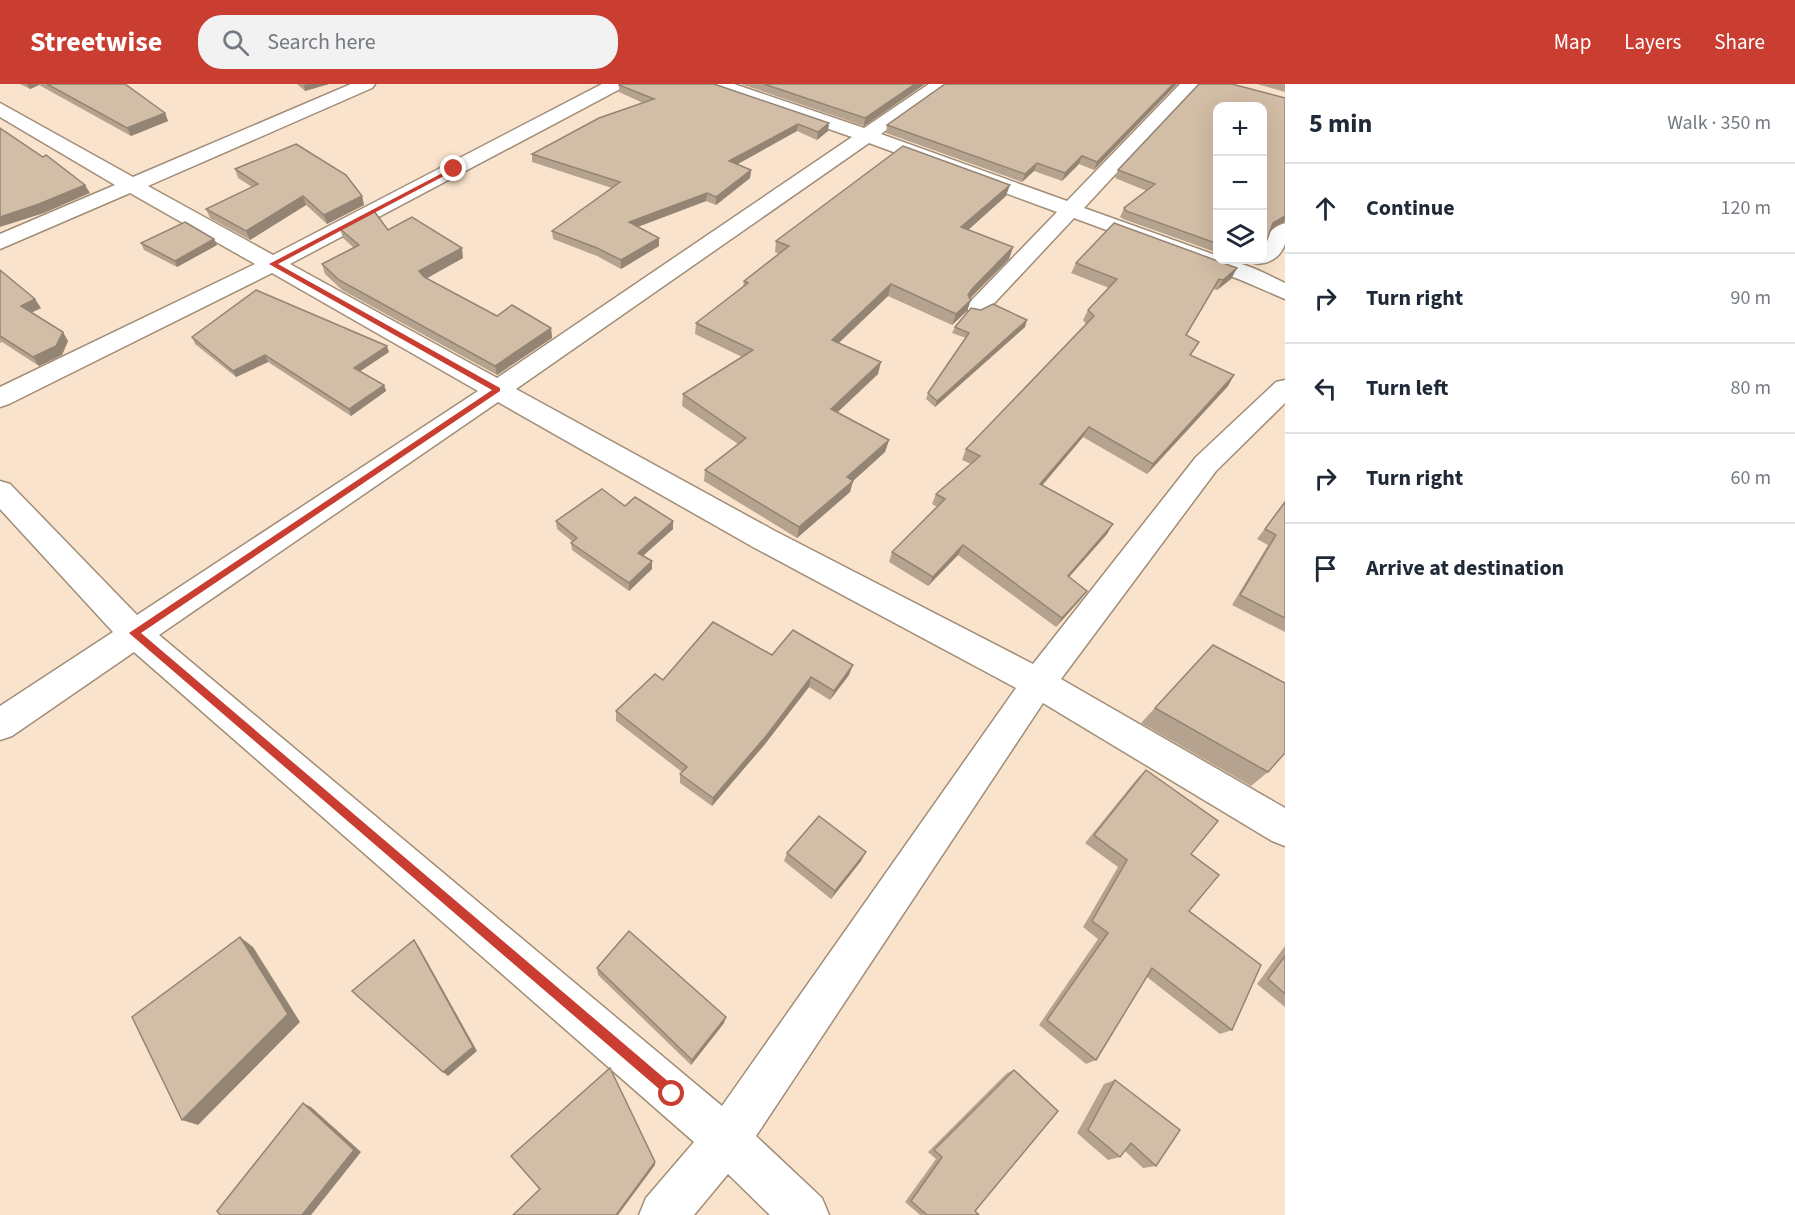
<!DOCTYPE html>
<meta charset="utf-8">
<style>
:root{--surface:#fff;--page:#f2f2f3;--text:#1f2937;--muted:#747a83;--line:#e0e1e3;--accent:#ca3d31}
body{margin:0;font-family:"Source Sans 3",sans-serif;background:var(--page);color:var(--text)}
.controls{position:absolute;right:18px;top:18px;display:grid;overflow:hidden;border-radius:12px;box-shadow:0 6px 24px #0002}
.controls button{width:54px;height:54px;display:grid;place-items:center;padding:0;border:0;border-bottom:2px solid var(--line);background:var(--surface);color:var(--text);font:30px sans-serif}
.stop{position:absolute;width:18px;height:18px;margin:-14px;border:4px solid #ca3d31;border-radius:50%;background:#fff}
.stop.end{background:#ca3d31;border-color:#fff;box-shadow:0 2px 6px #0008}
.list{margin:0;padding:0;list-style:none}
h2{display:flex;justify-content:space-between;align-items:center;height:78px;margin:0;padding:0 24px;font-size:26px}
h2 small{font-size:20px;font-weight:400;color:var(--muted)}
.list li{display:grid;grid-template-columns:39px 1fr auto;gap:18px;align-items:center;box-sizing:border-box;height:90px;padding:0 24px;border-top:2px solid var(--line)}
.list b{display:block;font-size:22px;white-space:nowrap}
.list em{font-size:20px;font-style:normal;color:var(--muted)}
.icon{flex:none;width:33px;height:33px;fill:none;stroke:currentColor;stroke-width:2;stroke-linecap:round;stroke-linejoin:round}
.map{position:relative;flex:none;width:1285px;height:1131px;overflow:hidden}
header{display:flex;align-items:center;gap:36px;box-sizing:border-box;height:84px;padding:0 30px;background:var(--accent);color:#fff}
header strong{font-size:28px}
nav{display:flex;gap:33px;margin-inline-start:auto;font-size:21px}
.search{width:420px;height:54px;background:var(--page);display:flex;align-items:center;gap:15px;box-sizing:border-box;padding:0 21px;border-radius:24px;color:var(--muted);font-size:22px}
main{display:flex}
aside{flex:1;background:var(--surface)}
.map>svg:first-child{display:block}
</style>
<header>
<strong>Streetwise</strong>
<div class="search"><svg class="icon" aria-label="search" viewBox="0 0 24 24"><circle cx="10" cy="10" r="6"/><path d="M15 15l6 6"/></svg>Search here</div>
<nav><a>Map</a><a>Layers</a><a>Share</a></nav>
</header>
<main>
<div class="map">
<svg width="1285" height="1131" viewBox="0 0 1285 1131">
<rect width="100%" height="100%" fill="#fae3cc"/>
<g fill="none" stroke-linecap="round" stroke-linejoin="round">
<defs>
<g id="minor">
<path d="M 351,0 L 375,0 L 372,4 L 148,102 L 273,171 L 602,0 L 625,0 L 622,4 L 290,180 L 497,294 L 852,53 L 710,4 L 707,0 L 734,0 L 864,44 L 929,0 L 950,0 L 881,50 L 1067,117 L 1180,0 L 1199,0 L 1084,124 L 1218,172 L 1218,176 C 1241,176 1264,189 1285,199 L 1285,215 L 1241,196 L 1074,134 L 986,228 L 978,230 L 970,228 L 966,223 L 970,218 L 1057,128 L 869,59 L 516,305 L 775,447 L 1033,580 L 1196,373 L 1276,298 L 1285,296 L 1285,319 L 1216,387 L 1061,595 L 1285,724 L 1285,762 L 1272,757 L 1043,619 L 756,1052 L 822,1114 L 829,1131 L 770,1131 L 728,1090 L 694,1131 L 639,1131 L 646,1114 L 694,1058 L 134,568 L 12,652 L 0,656 L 0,622 L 113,548 L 0,425 L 0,397 L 10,400 L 137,531 L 478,307 L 272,189 L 9,320 L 0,323 L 0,303 L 255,180 L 130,109 L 0,165 L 0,150 L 115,101 L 0,33 L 0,19 L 133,93 ZM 498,318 L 753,463 L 1016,604 L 722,1022 L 159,551 Z"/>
<path d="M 1285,139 C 1285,145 1285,154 1285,160 C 1281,173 1267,182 1254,179 L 1252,176 L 1262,176 C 1262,159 1267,144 1285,139 Z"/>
</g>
</defs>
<!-- minor casing -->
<use href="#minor" stroke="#a18d77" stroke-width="3"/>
<!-- minor -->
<use href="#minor" fill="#fff" fill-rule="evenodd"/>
</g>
<!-- wall -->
<g fill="#b5a38f">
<path d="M 20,0 L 125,0 L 165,29 L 168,37 L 131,52 L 39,1 L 30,5 Z"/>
<path d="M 297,0 L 329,0 L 305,7 Z"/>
<path d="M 741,0 L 925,0 L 864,42 Z"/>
<path d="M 945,0 L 1177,0 L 1094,86 L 1079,80 L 1062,97 L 1034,87 L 1022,98 L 886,49 L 887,41 Z"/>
<path d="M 1199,0 L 1232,0 L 1285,14 L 1285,137 L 1270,146 L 1263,163 L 1263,22 L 1218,22 L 1218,169 L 1123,135 L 1120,133 L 1124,124 L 1147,107 L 1115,94 L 1118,86 Z"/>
<path d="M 1257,0 L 1285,0 L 1285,8 Z"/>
<path d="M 619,1 L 829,39 L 828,47 L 817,56 L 797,47 L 737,80 L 751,86 L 750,94 L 716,121 L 706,117 L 638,143 L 659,162 L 621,185 L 597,172 L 553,155 L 552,147 L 612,104 L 532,78 L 532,70 L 643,19 L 619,8 Z"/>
<path d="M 235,85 L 362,112 L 364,121 L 327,140 L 306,121 L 250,156 L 210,134 L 206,125 L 252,103 L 238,94 Z"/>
<path d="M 1006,112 L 968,146 L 1013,163 L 1009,175 L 970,215 L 971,216 L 967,227 L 952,241 L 888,212 L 839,259 L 878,290 L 838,328 L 889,356 L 885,368 L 853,397 L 850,408 L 797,454 L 704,397 L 705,386 L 738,360 L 682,322 L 683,310 L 742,273 L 695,250 L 696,239 L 743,203 L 744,197 L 779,170 L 775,168 L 776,157 Z"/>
<path d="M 340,145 L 388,146 L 463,174 L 426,194 L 497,232 L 551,244 L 552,254 L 497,291 L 342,206 L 325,190 L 322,180 L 354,164 L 343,154 Z"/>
<path d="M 214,155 L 217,161 L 177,183 L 144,166 L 141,159 Z"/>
<path d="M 1228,176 L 1252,176 L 1248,180 Z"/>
<path d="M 1076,179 L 1237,184 L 1231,195 L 1217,206 L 1213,205 L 1186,251 L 1190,272 L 1234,291 L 1228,302 L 1147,390 L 1083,353 L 1042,401 L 1107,450 L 1069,493 L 1080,516 L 1056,543 L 958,471 L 928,502 L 889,478 L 892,468 L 937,423 L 932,420 L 936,410 L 971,380 L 962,376 L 966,365 L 1086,240 L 1083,236 L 1088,226 L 1109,204 L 1071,189 Z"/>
<path d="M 0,186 L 41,224 L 31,229 L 68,257 L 62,271 L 39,282 L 2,258 L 0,259 Z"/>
<path d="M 955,243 L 1025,243 L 935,323 L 926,315 L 928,309 L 966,254 L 952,249 Z"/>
<path d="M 192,253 L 389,268 L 360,287 L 384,301 L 386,307 L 351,332 L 268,278 L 236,293 L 195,260 Z"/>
<path d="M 1285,417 L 1285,548 L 1232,521 L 1268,461 L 1257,455 Z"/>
<path d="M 625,422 L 673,445 L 643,472 L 652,485 L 629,507 L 572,466 L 571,459 L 573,458 L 557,445 L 556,437 Z"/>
<path d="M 1213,561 L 1268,688 L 1251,702 L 1141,639 Z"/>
<path d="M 772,571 L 849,591 L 830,616 L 809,603 L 765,660 L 712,722 L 680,699 L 680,690 L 682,688 L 616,637 L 616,627 L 663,596 Z"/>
<path d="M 1146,686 L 1191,770 L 1189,827 L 1232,946 L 1220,950 L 1147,893 L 1096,976 L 1086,980 L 1039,941 L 1098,855 L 1083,843 L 1118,783 L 1085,759 L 1137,695 Z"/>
<path d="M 787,769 L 861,777 L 831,815 L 784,777 Z"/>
<path d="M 1285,862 L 1285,923 L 1257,900 Z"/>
<path d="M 597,884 L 724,939 L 691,981 L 598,891 Z"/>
<path d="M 1014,986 L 975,1127 L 979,1131 L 920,1131 L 905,1118 L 936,1075 L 928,1068 L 1007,989 Z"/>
<path d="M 1115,996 L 1156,1082 L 1143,1084 L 1125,1067 L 1120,1073 L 1108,1076 L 1077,1049 L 1104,1000 Z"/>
</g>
<!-- shaded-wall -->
<g fill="#938474">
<path d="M 27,0 L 38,0 L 39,1 L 30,5 Z"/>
<path d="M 308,0 L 329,0 L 305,7 L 304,1 Z"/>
<path d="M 915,0 L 925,0 L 864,42 L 865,34 Z"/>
<path d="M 1173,0 L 1177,0 L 1094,86 L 1097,78 Z"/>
<path d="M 165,29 L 168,37 L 131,52 L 127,44 Z"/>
<path d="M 829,39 L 828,47 L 817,56 L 818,48 Z"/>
<path d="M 798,40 L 797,47 L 729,85 L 729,77 Z"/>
<path d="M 1082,72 L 1079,80 L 1062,97 L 1065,89 Z"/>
<path d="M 1037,79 L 1034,87 L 1022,98 L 1025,90 Z"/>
<path d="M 751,86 L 750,94 L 716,121 L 716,113 Z"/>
<path d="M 85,101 L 90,109 L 44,129 L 0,143 L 0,133 Z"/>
<path d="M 1010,101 L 1006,112 L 958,155 L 961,143 Z"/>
<path d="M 707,109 L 706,117 L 629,146 L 629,138 Z"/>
<path d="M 303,112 L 306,121 L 250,156 L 246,147 Z"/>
<path d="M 362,112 L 364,121 L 327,140 L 324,131 Z"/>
<path d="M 1285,132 L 1285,137 L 1268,147 L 1273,139 Z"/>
<path d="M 659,154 L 659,162 L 621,185 L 621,176 Z"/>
<path d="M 214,155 L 217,161 L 177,183 L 175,177 Z"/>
<path d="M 1013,163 L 1009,175 L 968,216 L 971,216 L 967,227 L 952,241 L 956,230 L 972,205 Z"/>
<path d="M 462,164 L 463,174 L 422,197 L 419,187 Z"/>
<path d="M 1237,184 L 1231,195 L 1217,206 L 1223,196 Z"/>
<path d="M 891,200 L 888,212 L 830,267 L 832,256 Z"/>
<path d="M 35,215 L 41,224 L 26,231 L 21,222 Z"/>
<path d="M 1027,236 L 1025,243 L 935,323 L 937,317 Z"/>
<path d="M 551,244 L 552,254 L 497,291 L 495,282 Z"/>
<path d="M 63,248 L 68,257 L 62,271 L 39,282 L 33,273 Z"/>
<path d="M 387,262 L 389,268 L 356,290 L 354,284 Z"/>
<path d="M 265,271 L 268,278 L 236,293 L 233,287 Z"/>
<path d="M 881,278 L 878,290 L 829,336 L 831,325 Z"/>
<path d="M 1234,291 L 1228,302 L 1147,390 L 1153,380 Z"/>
<path d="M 384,301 L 386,307 L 351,332 L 349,325 Z"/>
<path d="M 1089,343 L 1083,353 L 1035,410 L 1040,400 Z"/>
<path d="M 889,356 L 885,368 L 844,405 L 847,393 Z"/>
<path d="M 853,397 L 850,408 L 797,454 L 799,443 Z"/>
<path d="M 673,437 L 673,445 L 638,476 L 638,469 Z"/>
<path d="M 1113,440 L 1107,450 L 1062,501 L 1068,492 Z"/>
<path d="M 963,461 L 958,471 L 928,502 L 933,493 Z"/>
<path d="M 652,477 L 652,485 L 629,507 L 629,499 Z"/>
<path d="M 1087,507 L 1080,516 L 1056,543 L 1062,534 Z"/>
<path d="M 853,581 L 849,591 L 830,616 L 834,607 Z"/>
<path d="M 811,593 L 809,603 L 765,660 L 712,722 L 713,714 Z"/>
<path d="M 866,768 L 861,777 L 831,815 L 835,807 Z"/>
<path d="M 240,853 L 253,863 L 300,938 L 198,1041 L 182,1036 Z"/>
<path d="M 414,856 L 419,863 L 477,967 L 448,992 L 443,988 Z"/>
<path d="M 726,933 L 724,939 L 691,981 L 692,976 Z"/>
<path d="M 303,1019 L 311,1023 L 361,1068 L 311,1131 L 302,1131 Z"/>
<path d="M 655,1078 L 655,1081 L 618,1131 L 616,1131 Z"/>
</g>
<!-- building -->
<g fill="#d2bda6" stroke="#938474" stroke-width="1.5">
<path d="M 47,0 L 125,0 L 165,29 L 127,44 Z"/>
<path d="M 620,0 L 714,0 L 829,39 L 818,48 L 798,40 L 729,77 L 751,86 L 716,113 L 707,109 L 629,138 L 659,154 L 621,176 L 597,164 L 552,147 L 620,98 L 532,70 L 599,34 L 654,15 L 619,1 Z"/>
<path d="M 764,0 L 915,0 L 865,34 Z"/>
<path d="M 945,0 L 1173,0 L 1097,78 L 1082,72 L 1065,89 L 1037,79 L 1025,90 L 887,41 Z"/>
<path d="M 1199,0 L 1232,0 L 1285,14 L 1285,132 L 1273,139 L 1266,158 L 1263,161 L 1263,22 L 1218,22 L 1218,160 L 1126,127 L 1124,124 L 1155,100 L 1118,86 Z"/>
<path d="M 0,44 L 43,73 L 46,71 L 85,101 L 39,120 L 0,133 Z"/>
<path d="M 296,60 L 346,91 L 362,112 L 324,131 L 303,112 L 246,147 L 206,125 L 258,100 L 235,85 Z"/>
<path d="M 903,62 L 1010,101 L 961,143 L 1013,163 L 972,205 L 968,211 L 971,216 L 956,230 L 891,200 L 832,256 L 881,278 L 831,325 L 889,356 L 847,393 L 853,397 L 799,443 L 705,386 L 746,354 L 683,310 L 753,266 L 696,239 L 748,199 L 744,197 L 789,162 L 776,157 Z"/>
<path d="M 374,127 L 388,146 L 412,133 L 462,164 L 419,187 L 424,193 L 497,232 L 512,221 L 551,244 L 495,282 L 339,196 L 322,180 L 359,161 L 340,145 Z"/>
<path d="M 185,138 L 214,155 L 175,177 L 141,159 Z"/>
<path d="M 1114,139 L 1237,184 L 1223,196 L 1219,195 L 1186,251 L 1199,258 L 1190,271 L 1234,291 L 1153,380 L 1089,343 L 1040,400 L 1113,440 L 1068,492 L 1087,507 L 1062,534 L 963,461 L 933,493 L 892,468 L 945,415 L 936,410 L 980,372 L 966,365 L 1094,232 L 1088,226 L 1117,195 L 1076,179 Z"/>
<path d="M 0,186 L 35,215 L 21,222 L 63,248 L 56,262 L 33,273 L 0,252 Z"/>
<path d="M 256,206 L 387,262 L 354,284 L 384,301 L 349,325 L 265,271 L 233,287 L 192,253 Z"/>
<path d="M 993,220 L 1027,236 L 937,317 L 928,309 L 969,249 L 955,243 L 971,224 L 981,226 Z"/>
<path d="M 602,405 L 625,422 L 635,413 L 673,437 L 638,469 L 652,477 L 629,499 L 571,459 L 577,454 L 556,437 Z"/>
<path d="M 1285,418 L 1285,534 L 1240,511 L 1276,451 L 1265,445 Z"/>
<path d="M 713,538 L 772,571 L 793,546 L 853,581 L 834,607 L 811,593 L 767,651 L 713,714 L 680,690 L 687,683 L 616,627 L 655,590 L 663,596 Z"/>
<path d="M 1213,561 L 1285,599 L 1285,669 L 1268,688 L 1155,624 Z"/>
<path d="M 1146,686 L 1218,737 L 1191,770 L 1219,791 L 1189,827 L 1261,881 L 1232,946 L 1152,884 L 1096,976 L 1047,936 L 1108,849 L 1092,837 L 1127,776 L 1094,751 Z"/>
<path d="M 819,732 L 866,768 L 835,807 L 787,769 Z"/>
<path d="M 629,847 L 726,933 L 692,976 L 597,884 Z"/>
<path d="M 240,853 L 288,930 L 182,1036 L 132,933 Z"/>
<path d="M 414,856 L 473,963 L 443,988 L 352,907 Z"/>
<path d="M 1285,872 L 1285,910 L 1268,895 Z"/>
<path d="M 610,984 L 655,1078 L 616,1131 L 513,1131 L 540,1105 L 511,1072 Z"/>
<path d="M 1014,986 L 1058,1027 L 975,1127 L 979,1131 L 927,1131 L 911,1117 L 942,1073 L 934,1066 Z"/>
<path d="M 1115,996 L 1180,1046 L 1156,1082 L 1131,1059 L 1120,1073 L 1088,1046 Z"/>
<path d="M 303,1019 L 354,1066 L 302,1131 L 220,1131 L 217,1127 Z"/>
</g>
<!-- route -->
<path fill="#ca3d31" d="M 452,84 L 457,85 L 278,180 L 500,304 L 500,307 L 141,549 L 677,1005 L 679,1010 L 677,1014 L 672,1016 L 129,549 L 492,306 L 269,180 Z"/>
</svg>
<div class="controls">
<button>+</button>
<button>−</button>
<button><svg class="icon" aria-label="layers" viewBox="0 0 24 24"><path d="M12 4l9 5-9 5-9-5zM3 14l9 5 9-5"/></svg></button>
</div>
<div class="stop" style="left:672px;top:1010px"></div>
<div class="stop end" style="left:454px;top:85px"></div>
</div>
<aside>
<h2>5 min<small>Walk · 350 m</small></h2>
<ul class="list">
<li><svg class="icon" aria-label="ahead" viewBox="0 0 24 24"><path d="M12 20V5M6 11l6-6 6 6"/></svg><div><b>Continue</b></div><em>120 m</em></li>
<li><svg class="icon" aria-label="right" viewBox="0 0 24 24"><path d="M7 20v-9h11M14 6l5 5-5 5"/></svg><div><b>Turn right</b></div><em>90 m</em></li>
<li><svg class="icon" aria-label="left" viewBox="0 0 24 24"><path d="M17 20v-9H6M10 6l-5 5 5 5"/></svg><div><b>Turn left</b></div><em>80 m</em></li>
<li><svg class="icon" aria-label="right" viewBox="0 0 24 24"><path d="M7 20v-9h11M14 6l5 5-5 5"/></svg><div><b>Turn right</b></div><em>60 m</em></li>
<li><svg class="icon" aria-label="arrive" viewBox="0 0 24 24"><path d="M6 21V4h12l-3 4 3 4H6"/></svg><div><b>Arrive at destination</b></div></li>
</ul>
</aside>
</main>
